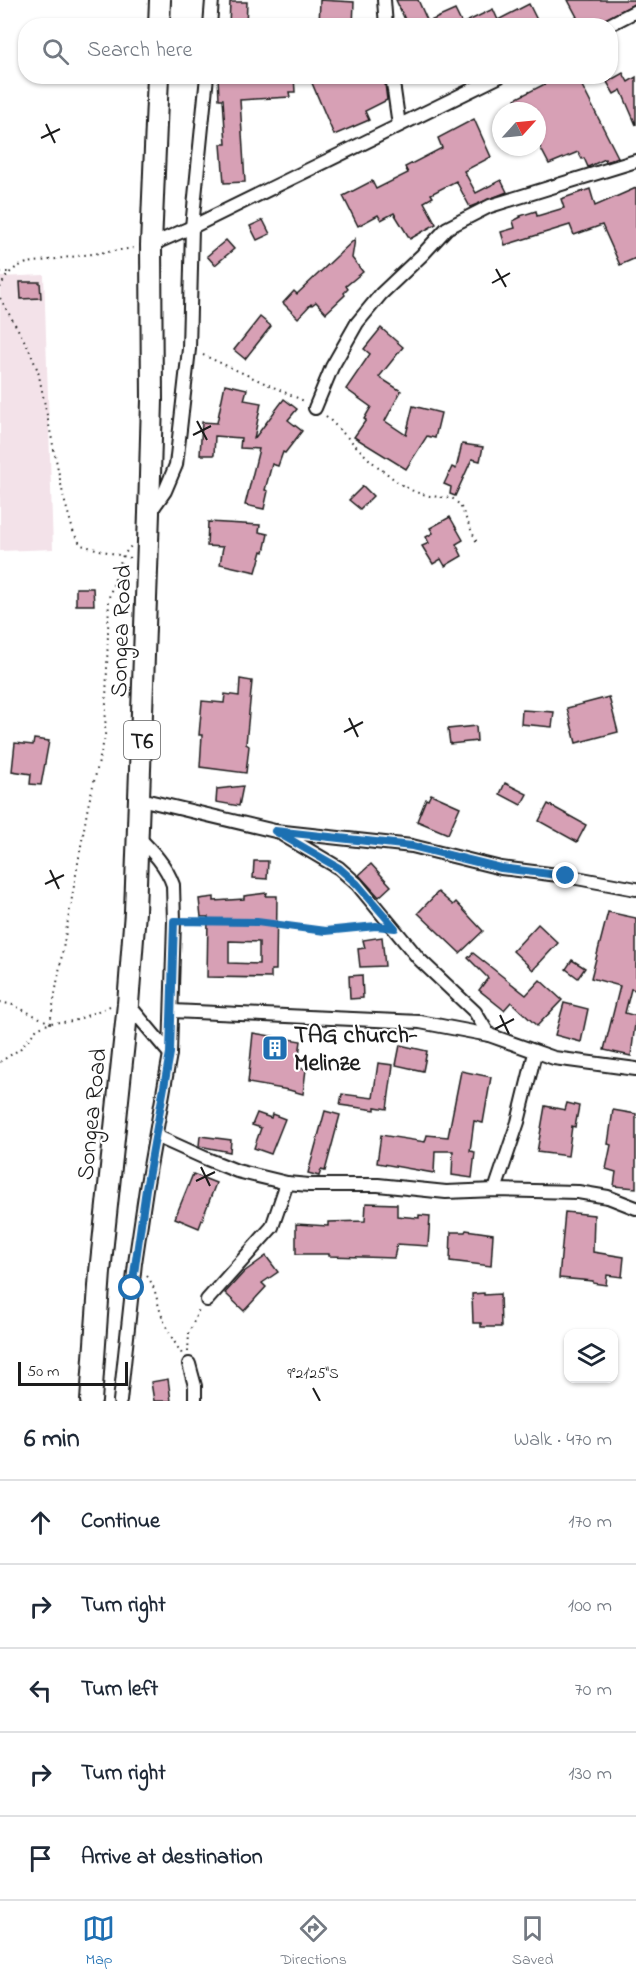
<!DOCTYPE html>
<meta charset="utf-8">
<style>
:root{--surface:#fff;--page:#f2f2f3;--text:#1f2937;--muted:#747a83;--line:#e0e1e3;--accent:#1f6fb2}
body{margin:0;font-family:"Indie Flower",sans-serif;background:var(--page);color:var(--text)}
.controls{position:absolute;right:18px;bottom:18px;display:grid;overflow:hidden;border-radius:12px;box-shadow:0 2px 4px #0004}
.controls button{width:54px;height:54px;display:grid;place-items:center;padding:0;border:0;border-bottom:2px solid var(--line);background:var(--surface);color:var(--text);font:30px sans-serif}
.compass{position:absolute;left:492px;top:102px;width:54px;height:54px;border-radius:50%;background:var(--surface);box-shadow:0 2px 4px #0004;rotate:63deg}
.scale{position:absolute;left:18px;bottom:15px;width:110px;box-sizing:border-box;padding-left:6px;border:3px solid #1c1c1c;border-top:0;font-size:16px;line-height:21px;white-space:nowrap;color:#1c1c1c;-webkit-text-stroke:4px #fff;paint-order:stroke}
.stop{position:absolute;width:18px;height:18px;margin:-14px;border:4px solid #1f6fb2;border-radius:50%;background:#fff}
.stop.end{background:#1f6fb2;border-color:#fff;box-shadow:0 2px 6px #0008}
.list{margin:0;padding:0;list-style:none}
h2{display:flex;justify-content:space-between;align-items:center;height:78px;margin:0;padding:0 24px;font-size:26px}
h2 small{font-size:20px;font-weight:400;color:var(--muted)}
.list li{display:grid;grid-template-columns:39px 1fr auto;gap:18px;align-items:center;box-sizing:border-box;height:84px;padding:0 24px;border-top:2px solid var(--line)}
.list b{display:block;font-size:22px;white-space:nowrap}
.list em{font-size:20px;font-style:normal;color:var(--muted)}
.icon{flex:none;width:33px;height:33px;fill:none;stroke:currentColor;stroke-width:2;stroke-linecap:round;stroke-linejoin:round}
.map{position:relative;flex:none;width:636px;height:1401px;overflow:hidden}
.search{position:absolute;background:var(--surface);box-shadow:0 2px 4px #0004;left:18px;right:18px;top:18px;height:66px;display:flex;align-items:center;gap:15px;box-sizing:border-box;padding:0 21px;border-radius:24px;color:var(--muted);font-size:22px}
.sheet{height:498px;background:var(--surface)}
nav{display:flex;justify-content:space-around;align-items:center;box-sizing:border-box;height:84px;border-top:2px solid var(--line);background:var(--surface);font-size:16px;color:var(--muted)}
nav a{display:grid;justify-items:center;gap:3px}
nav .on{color:var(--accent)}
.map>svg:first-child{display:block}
</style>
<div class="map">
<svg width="636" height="1401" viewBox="0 0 636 1401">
<rect width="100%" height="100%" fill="#fff"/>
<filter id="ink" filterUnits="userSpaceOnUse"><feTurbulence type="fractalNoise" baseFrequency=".0167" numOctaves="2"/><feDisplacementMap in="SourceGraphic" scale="12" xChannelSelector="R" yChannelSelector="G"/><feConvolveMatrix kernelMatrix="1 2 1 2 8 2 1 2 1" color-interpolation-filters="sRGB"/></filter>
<g filter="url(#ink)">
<!-- built -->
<path fill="#f3e2e9" d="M 44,275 L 53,549 L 0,551 L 0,277 Z"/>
<!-- building -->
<g fill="#d7a0b5" stroke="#1c1c1c" stroke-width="1.5" fill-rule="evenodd">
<path d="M 320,0 L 354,2 L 353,26 L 319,26 Z"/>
<path d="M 396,0 L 418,0 L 428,22 L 455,10 L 462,24 L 493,9 L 498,20 L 529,4 L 540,26 L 408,26 Z"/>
<path d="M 568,0 L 636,0 L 636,3 L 593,26 L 557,26 L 577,17 Z"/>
<path d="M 230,2 L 247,2 L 246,26 L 229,26 Z"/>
<path d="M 623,73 L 628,82 L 636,77 L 636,125 L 621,90 L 614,94 L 607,82 Z"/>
<path d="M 218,76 L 294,76 L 295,92 L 289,92 L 290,97 L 240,100 L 245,182 L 224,183 L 221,144 L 226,144 L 223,99 L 219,99 Z"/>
<path d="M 309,76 L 384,76 L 387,100 L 365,111 L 369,120 L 334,135 Z"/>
<path d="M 541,76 L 577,76 L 618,157 L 606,162 L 605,159 L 588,167 L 584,158 L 582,159 L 578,152 L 549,164 L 537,141 L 537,111 L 522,111 L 515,99 L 545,84 Z"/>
<path d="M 474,119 L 491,157 L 464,171 L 476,193 L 501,180 L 507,192 L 470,207 L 456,181 L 431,194 L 433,197 L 424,202 L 436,224 L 410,239 L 394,213 L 381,220 L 378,215 L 358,226 L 343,196 L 372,181 L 376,189 L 408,173 L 405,167 L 442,148 L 438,138 Z"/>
<path d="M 636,188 L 636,258 L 620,265 L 602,225 L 574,235 L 570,225 L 505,245 L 501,232 L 515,228 L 513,221 L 521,217 L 520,216 L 536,211 L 537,216 L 564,208 L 561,199 L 590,189 L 595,206 Z"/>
<path d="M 263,220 L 270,234 L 257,240 L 250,226 Z"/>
<path d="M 355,239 L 352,258 L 363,272 L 346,286 L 348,289 L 344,293 L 345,295 L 326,313 L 316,302 L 312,305 L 311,304 L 298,318 L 283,303 L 294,291 L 297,294 Z"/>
<path d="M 226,240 L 234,249 L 215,265 L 207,256 Z"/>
<path d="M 20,282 L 40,282 L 41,298 L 21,299 Z"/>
<path d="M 260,317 L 271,326 L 245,359 L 234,350 Z"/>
<path d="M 381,328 L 403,347 L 379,377 L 401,391 L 385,421 L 406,435 L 413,406 L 441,413 L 435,438 L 427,436 L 406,469 L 354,437 L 366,420 L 364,419 L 371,407 L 346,389 L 370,354 L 364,349 Z"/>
<path d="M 225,384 L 247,389 L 244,400 L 261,403 L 254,439 L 284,399 L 297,409 L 288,420 L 302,431 L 285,453 L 283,452 L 278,466 L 272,464 L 265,490 L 268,491 L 264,509 L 245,505 L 259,449 L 240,448 L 241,438 L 215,436 L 214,455 L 200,455 L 202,422 L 217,423 Z"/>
<path d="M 462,444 L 483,447 L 480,461 L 472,459 L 455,496 L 450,494 L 451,487 L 444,484 L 452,467 L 456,469 Z"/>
<path d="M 363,486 L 373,496 L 360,509 L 349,500 Z"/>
<path d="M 450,517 L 463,540 L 456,544 L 462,556 L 445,566 L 441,559 L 433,564 L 422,546 L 429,543 L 426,537 L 433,533 L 430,528 Z"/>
<path d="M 208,522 L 260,525 L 259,532 L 268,534 L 264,552 L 262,551 L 256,572 L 220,564 L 223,547 L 207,546 Z"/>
<path d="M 76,588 L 93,588 L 94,605 L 76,605 Z"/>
<path d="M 240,679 L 252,681 L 246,744 L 249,746 L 246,773 L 200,767 L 202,735 L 199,735 L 202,701 L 224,703 L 225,694 L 239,696 Z"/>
<path d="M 609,697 L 618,732 L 576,743 L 567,708 Z"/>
<path d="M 522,710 L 554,712 L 552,727 L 521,724 Z"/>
<path d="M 476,726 L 477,741 L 450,744 L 448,729 Z"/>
<path d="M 34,739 L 49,741 L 41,785 L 30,784 L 31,774 L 12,771 L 15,743 L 33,745 Z"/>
<path d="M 505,783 L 527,794 L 521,805 L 500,794 Z"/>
<path d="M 243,786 L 239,806 L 216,802 L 217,789 Z"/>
<path d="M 431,794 L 460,807 L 448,834 L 417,821 L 426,799 L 428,800 Z"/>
<path d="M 548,804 L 586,825 L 577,842 L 539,821 Z"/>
<path d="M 254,861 L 268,861 L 267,879 L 253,878 Z"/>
<path d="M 371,864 L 391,886 L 379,897 L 359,875 Z"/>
<path d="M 438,892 L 453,905 L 456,902 L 483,931 L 460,953 L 418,913 Z"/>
<path d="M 267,893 L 266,896 L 277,896 L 276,970 L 271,970 L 271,978 L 207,977 L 208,917 L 201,917 L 199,899 L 214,897 L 214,901 L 244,899 L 244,896 ZM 229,941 L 259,942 L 259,964 L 229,963 Z"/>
<path d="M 608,912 L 636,918 L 636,990 L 631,989 L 625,1013 L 636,1016 L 631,1056 L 604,1050 L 620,986 L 591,978 Z"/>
<path d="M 538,924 L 558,943 L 533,970 L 513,951 Z"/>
<path d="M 382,937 L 385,966 L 360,967 L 358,949 L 365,948 L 363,940 Z"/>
<path d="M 473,953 L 526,995 L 540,980 L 562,1000 L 537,1026 L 511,1002 L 504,1010 L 479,990 L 488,978 L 468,958 Z"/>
<path d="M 572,960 L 585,968 L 578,978 L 566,969 Z"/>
<path d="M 362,975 L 363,998 L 350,999 L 349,976 Z"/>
<path d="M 564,1003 L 588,1009 L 581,1042 L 555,1035 Z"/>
<path d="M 253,1033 L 301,1041 L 297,1068 L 306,1069 L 303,1094 L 289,1090 L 248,1083 Z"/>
<path d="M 400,1045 L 427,1051 L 423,1071 L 396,1065 Z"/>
<path d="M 378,1063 L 393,1065 L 387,1109 L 375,1107 L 375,1110 L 340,1105 L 342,1094 L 373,1098 Z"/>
<path d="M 461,1071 L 491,1077 L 483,1123 L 474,1121 L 470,1151 L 475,1152 L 472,1178 L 452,1175 L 453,1151 L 435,1151 L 434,1173 L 377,1163 L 381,1135 L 425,1142 L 427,1135 L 448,1137 Z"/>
<path d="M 567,1103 L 579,1106 L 575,1127 L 572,1126 L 568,1156 L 537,1152 L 545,1106 L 565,1110 Z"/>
<path d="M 613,1110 L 636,1114 L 636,1188 L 614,1186 L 616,1172 L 606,1169 L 611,1145 L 608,1144 Z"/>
<path d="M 325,1111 L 340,1115 L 325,1171 L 321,1170 L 319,1176 L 308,1173 Z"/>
<path d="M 257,1113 L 271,1118 L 272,1114 L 285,1119 L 271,1154 L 254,1148 L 261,1128 L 252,1125 Z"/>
<path d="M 200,1136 L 231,1140 L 230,1152 L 199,1146 Z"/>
<path d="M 193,1174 L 216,1183 L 199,1228 L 175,1218 Z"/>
<path d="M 366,1203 L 397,1204 L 397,1216 L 419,1218 L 419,1215 L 430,1216 L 428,1246 L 397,1244 L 394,1258 L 329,1256 L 329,1254 L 296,1254 L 296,1224 L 328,1226 L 328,1222 L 365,1221 Z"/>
<path d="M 565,1212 L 594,1215 L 593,1252 L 624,1257 L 622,1277 L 607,1275 L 606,1285 L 593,1283 L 593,1281 L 559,1278 Z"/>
<path d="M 466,1230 L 493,1234 L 491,1266 L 450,1261 L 451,1232 L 465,1232 Z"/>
<path d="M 266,1256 L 278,1272 L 262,1283 L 266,1287 L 244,1311 L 225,1293 L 244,1272 Z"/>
<path d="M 484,1293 L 484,1295 L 500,1294 L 501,1327 L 481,1327 L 481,1323 L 473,1323 L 472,1294 Z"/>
<path d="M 168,1379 L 171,1401 L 154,1401 L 151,1382 Z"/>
</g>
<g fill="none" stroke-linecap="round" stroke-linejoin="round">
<defs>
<g id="minor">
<path d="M 384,0 L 386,26"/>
<path d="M 210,26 L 212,0"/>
<path d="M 607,26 L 636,11"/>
<path d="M 392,76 L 399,125"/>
<path d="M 151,245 L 192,227 L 500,76"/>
<path d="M 315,408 L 332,367 L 357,323 L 381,294 L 422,255 L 447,228 L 490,206 L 636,161"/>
<path d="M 150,512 L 165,491 L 176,465 L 189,349 L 192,227 L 207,76"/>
<path d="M 140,799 L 275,831 L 412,846 L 501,868 L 566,876 L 636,889"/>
<path d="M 283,835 L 339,868 L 357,884 L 419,959 L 475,1012 L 489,1035"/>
<path d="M 128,1004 L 170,1054"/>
<path d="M 172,1011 L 420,1022 L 489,1035 L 554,1058 L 636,1069"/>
<path d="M 156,1136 L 207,1159 L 237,1171 L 287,1183 L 309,1185 L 378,1185 L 446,1192 L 495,1190 L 578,1192 L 608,1197 L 636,1208"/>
<path d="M 495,1190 L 518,1122 L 535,1053"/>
<path d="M 207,1300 L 272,1227 L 287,1183"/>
<path d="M 189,1364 L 195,1386 L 195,1401"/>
<path d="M 120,1401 L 135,1263 L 146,1189 L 170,1054 L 174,921 L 173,885 C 166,865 153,852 138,837"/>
</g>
<g id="trunk">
<path d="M 159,26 L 160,0"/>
<path d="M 91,1401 L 100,1272 L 128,1004 L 135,912 L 149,513 L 152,400 L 151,245 L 158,76"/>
</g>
</defs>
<!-- minor casing -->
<use href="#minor" stroke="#1c1c1c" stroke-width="16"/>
<!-- trunk casing -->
<use href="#trunk" stroke="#1c1c1c" stroke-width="24"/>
<!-- path -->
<g stroke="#1c1c1c" stroke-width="2" stroke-dasharray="1.5 4.5" stroke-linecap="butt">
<path d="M 0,272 L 9,272"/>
<path d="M 0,288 C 6,274 14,267 27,263 L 135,248"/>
<path d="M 0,298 L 28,347 L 38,371 L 64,499 L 74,534 L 81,545 L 130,558"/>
<path d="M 203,355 L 304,401"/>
<path d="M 326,416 L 371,461 L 400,484 L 415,492 L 430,496 L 452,498 L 460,505 L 477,543"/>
<path d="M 186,921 L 257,922 L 325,931 L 374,926"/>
<path d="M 0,1002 L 13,1005 L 50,1023 L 88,806 L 105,737 L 109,597 L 122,557 L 131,546"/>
<path d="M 0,1062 L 20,1049 L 37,1029 L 50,1023 L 74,1021 L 110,1006"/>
<path d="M 147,1276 C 157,1289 156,1301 162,1316 C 167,1330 174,1342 182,1354"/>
<path d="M 188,1352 L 189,1333 L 199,1309"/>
</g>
<!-- minor -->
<use href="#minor" stroke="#fff" stroke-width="12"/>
<!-- trunk -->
<use href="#trunk" stroke="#fff" stroke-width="20"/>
</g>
</g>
<g fill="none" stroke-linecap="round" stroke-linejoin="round" filter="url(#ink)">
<!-- route -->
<path stroke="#1f6fb2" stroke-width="8" d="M 132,1288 L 146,1189 L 170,1053 L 174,921 L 257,922 L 325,931 L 376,926 L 395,928 L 357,884 L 339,868 L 275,831 L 412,846 L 501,868 L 566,876"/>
</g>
<!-- ticks -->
<path fill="none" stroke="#1c1c1c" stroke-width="2" d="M 46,124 L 55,143M 41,138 L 60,129M 496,269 L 506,287M 492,283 L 510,273M 197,421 L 207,440M 193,435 L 211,426M 349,718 L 358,737M 344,732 L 363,722M 50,870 L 59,889M 45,884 L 64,875M 500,1015 L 509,1034M 495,1029 L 514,1019M 201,1167 L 210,1186M 196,1181 L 215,1172M 313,1388 L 320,1401"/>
<!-- icons -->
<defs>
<symbol id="building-square" viewBox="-11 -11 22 22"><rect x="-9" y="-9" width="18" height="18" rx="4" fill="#1f6fb2" stroke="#fff"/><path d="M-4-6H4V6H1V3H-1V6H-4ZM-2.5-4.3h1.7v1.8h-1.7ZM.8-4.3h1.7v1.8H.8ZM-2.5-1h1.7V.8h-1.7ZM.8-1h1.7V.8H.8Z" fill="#fff"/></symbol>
</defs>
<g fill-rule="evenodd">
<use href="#building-square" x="260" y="1033" width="30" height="30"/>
</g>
<g text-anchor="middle" stroke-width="4.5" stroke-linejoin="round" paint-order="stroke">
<!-- shield labels -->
<rect fill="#fff" stroke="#606060" stroke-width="1.5" x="124" y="721" width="36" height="38" rx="4.5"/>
<g font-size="22" font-weight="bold" fill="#1c1c1c">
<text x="142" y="748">T6</text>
</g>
<!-- street labels -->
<g font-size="24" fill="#1c1c1c" stroke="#fff">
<text transform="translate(120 631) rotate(-88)" y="8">Songea Road</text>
<text transform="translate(91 1114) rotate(-84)" y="8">Songea Road</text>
</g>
<!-- poi labels -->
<g font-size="24" font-weight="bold" fill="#1c1c1c" stroke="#fff" text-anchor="start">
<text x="294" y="1042">TAG church-<tspan x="294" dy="28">Melinze</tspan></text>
</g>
</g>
<g font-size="15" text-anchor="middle" fill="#1c1c1c" stroke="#fff" stroke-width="4.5" stroke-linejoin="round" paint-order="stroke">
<text x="313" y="1378">9°21'25"S</text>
</g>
</svg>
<div class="controls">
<button><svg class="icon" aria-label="layers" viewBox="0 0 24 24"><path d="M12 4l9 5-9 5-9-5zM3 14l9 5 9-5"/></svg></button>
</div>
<svg class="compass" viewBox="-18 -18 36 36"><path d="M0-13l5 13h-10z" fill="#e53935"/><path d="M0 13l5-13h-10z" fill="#747a83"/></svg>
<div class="scale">50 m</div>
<div class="stop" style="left:132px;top:1288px"></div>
<div class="stop end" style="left:566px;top:876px"></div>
<div class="search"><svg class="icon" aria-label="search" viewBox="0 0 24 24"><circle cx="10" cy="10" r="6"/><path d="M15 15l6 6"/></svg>Search here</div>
</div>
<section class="sheet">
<h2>6 min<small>Walk · 470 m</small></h2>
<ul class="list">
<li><svg class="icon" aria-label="ahead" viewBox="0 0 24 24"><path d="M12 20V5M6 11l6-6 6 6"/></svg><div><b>Continue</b></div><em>170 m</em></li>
<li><svg class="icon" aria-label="right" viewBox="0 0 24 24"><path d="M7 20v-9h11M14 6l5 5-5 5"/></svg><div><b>Turn right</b></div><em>100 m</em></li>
<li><svg class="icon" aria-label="left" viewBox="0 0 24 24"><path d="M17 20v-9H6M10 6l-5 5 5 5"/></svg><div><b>Turn left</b></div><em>70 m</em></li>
<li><svg class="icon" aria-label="right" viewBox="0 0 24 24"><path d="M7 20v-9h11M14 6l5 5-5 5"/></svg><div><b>Turn right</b></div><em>130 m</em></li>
<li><svg class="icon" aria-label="arrive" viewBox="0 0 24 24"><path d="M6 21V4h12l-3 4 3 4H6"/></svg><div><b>Arrive at destination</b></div></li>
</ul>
</section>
<nav>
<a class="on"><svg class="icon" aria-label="map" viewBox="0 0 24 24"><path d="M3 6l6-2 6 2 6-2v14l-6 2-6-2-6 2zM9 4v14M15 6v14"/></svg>Map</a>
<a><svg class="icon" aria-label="directions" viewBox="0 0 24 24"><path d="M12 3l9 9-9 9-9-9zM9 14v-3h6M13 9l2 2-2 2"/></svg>Directions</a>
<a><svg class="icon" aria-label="saved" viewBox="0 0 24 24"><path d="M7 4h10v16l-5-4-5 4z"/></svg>Saved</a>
</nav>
